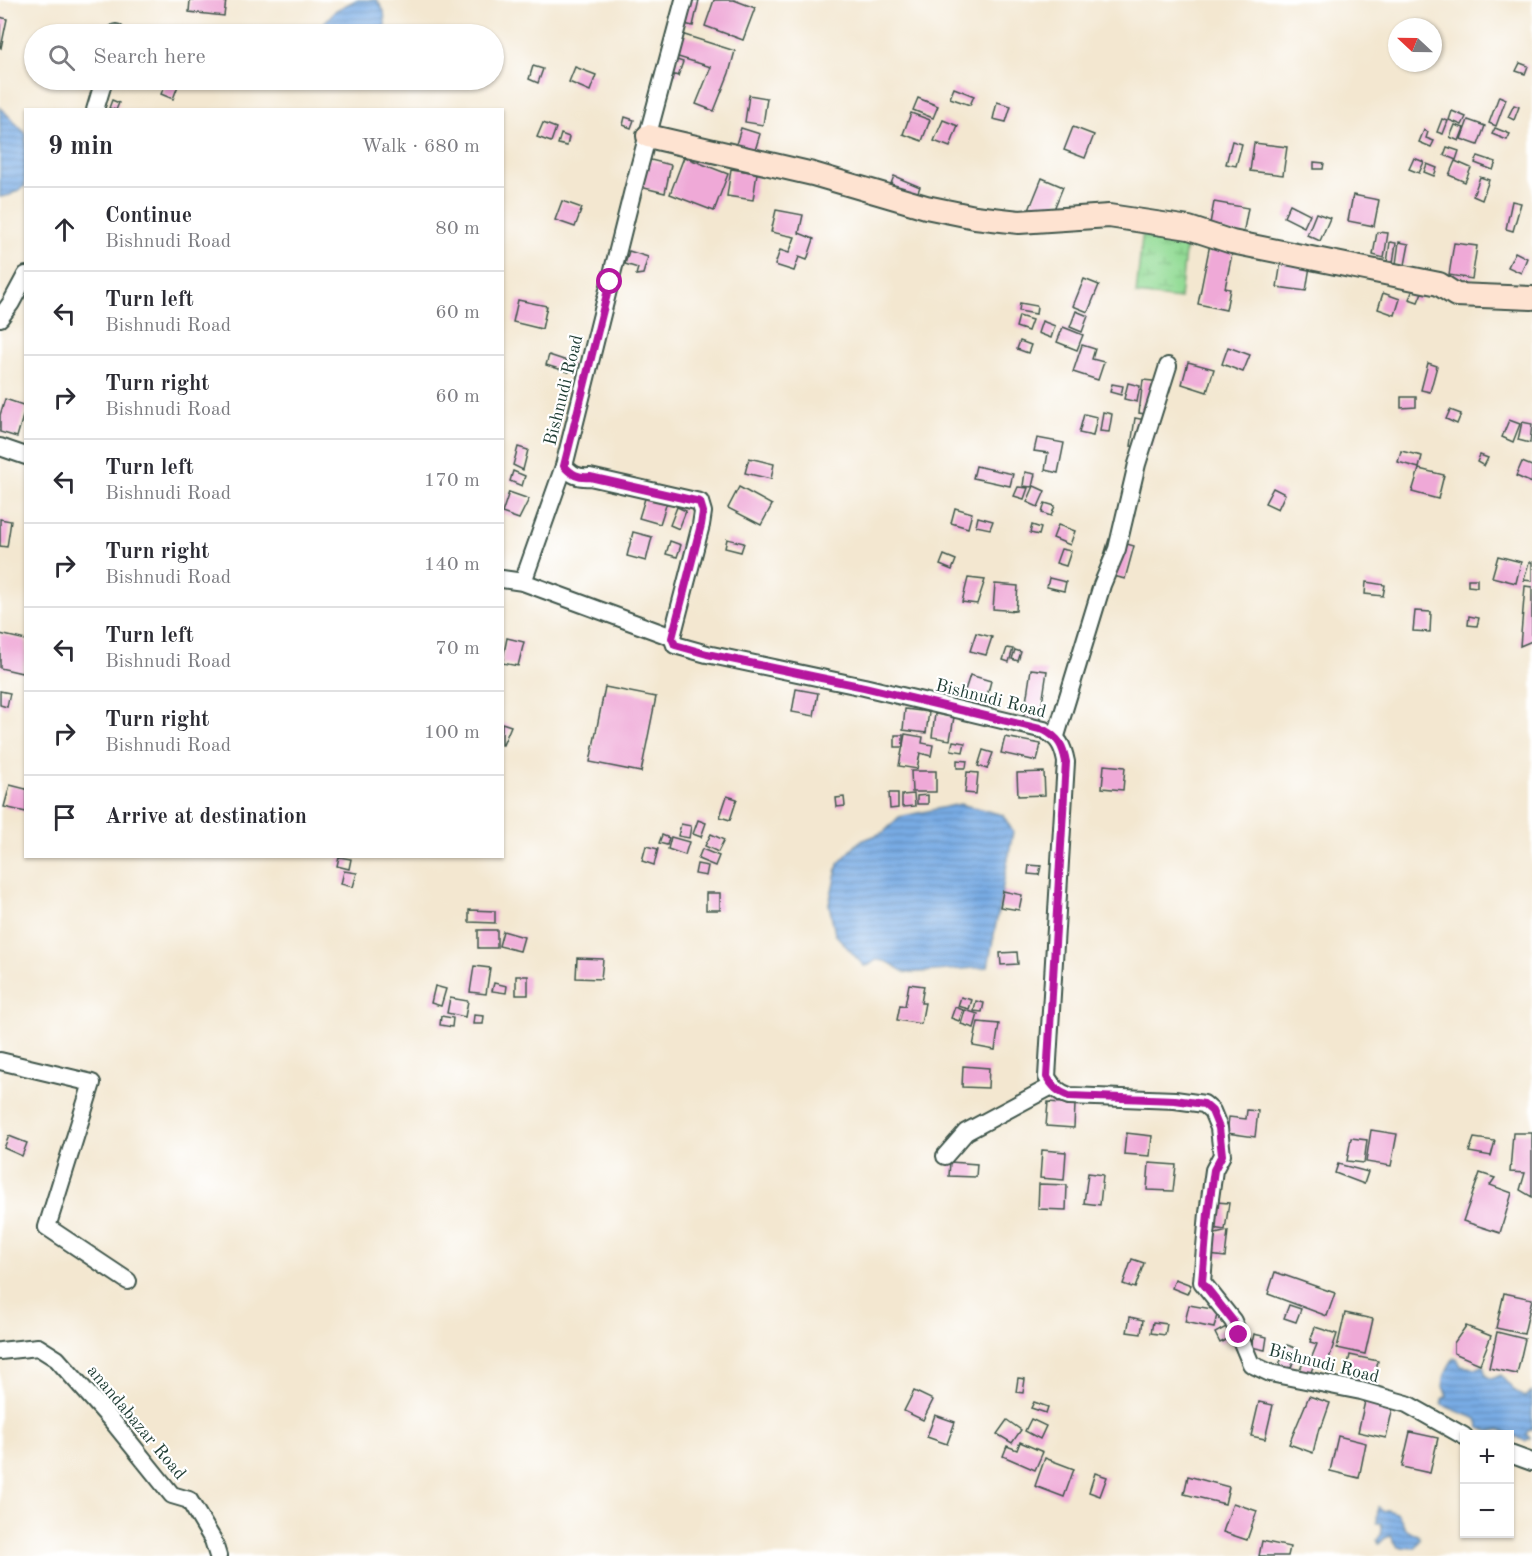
<!DOCTYPE html>
<meta charset="utf-8">
<style>
:root{--surface:#fff;--page:#f7f7f7;--text:#2b2b33;--muted:#7c7c81;--line:#e1e1e2}
body{margin:0;font-family:"Old Standard TT",serif;background:var(--page);color:var(--text)}
.controls{position:absolute;right:18px;bottom:18px;display:grid;overflow:hidden;border-radius:0px;box-shadow:0 2px 4px #0004}
.controls button{width:54px;height:54px;display:grid;place-items:center;padding:0;border:0;border-bottom:2px solid var(--line);background:var(--surface);color:var(--text);font:30px sans-serif}
.compass{position:absolute;left:1388px;top:18px;width:54px;height:54px;border-radius:50%;background:var(--surface);box-shadow:0 2px 4px #0004;rotate:292deg}
.stop{position:absolute;width:18px;height:18px;margin:-14px;border:4px solid #b5179e;border-radius:50%;background:#fff}
.stop.end{background:#b5179e;border-color:#fff;box-shadow:0 2px 6px #0008}
.list{margin:0;padding:0;list-style:none}
h2{display:flex;justify-content:space-between;align-items:center;height:78px;margin:0;padding:0 24px;font-size:26px}
h2 small{font-size:20px;font-weight:400;color:var(--muted)}
.list li{display:grid;grid-template-columns:39px 1fr auto;gap:18px;align-items:center;box-sizing:border-box;height:84px;padding:0 24px;border-top:2px solid var(--line)}
.list b{display:block;font-size:22px;white-space:nowrap}
.list p{margin:0;font-size:20px;white-space:nowrap;color:var(--muted)}
.list em{font-size:20px;font-style:normal;color:var(--muted)}
.icon{flex:none;width:33px;height:33px;fill:none;stroke:currentColor;stroke-width:2;stroke-linecap:round;stroke-linejoin:round}
.map{position:relative;flex:none;width:1532px;height:1556px;overflow:hidden}
.search{position:absolute;background:var(--surface);box-shadow:0 2px 4px #0004;left:24px;top:24px;width:480px;height:66px;display:flex;align-items:center;gap:15px;box-sizing:border-box;padding:0 21px;border-radius:33px;color:var(--muted);font-size:22px}
.panel{position:absolute;background:var(--surface);box-shadow:0 2px 4px #0004;left:24px;top:108px;width:480px;height:750px;border-radius:0px}
.map>svg:first-child{display:block}
</style>
<div class="map">
<svg width="1532" height="1556" viewBox="0 0 1532 1556">
<defs>
<pattern id="wetland-marsh" width="20" height="14" patternUnits="userSpaceOnUse" patternTransform="scale(1.5)"><rect width="20" height="14" fill="#93db95"/><path d="M1 5h8M5 5V1M11 12h8M15 12V8" fill="none" stroke="#7ebd81"/></pattern>
<pattern id="water-rules" width="6" height="5" patternUnits="userSpaceOnUse" patternTransform="scale(1.5)"><rect width="6" height="5" fill="#78abe4"/><path d="M0 2.5h6" fill="none" stroke="#628cba"/></pattern>
</defs>
<rect width="100%" height="100%" fill="#fff"/>
<filter id="ink" filterUnits="userSpaceOnUse"><feTurbulence type="fractalNoise" baseFrequency=".0167" numOctaves="2"/><feDisplacementMap in="SourceGraphic" scale="12" xChannelSelector="R" yChannelSelector="G"/><feConvolveMatrix kernelMatrix="1 2 1 2 8 2 1 2 1" color-interpolation-filters="sRGB"/></filter>
<filter id="wash" filterUnits="userSpaceOnUse"><feTurbulence type="fractalNoise" baseFrequency=".008" numOctaves="4" result="noise"/><feDisplacementMap in="SourceGraphic" scale="24" xChannelSelector="R" yChannelSelector="G"/><feGaussianBlur stdDeviation="1.35" result="paint"/><feColorMatrix in="noise" values="0 0 0 0 0 0 0 0 0 0 0 0 0 0 0 0 0 1.4 0 .05"/><feComposite in="paint" operator="in"/></filter>
<g filter="url(#wash)">
<rect width="100%" height="100%" fill="#f3e7d0"/>
<!-- wetland -->
<path fill="url(#wetland-marsh)" stroke="#598c64" stroke-width="1.5" d="M 1143,229 L 1187,233 L 1180,299 L 1136,294 Z"/>
<!-- water -->
<g fill="url(#water-rules)" stroke="#4c748c" stroke-width="1.5">
<path d="M 356,0 L 377,0 L 384,11 L 386,34 L 310,34 L 322,25 L 336,10 Z"/>
<path d="M 0,107 L 26,134 L 25,186 L 10,195 L 0,197 Z"/>
<path d="M 960,804 L 1003,815 L 1013,832 L 988,967 L 907,973 C 895,969 892,960 876,960 L 869,965 L 864,966 L 835,934 L 829,904 L 838,864 L 859,842 L 884,832 L 899,817 Z"/>
<path d="M 1454,1358 L 1457,1358 L 1461,1366 L 1477,1368 L 1483,1365 L 1486,1376 L 1492,1379 L 1501,1375 L 1514,1390 L 1524,1397 L 1532,1392 L 1532,1430 L 1528,1431 L 1526,1434 L 1530,1438 L 1525,1441 L 1500,1430 L 1489,1432 L 1480,1428 L 1477,1419 L 1442,1405 L 1443,1399 L 1447,1396 C 1447,1392 1445,1389 1444,1386 C 1442,1377 1449,1365 1454,1358 Z"/>
<path d="M 1378,1507 L 1384,1512 L 1388,1510 L 1398,1514 L 1405,1528 L 1419,1536 L 1420,1540 L 1415,1548 L 1398,1547 L 1391,1536 L 1385,1538 L 1379,1544 L 1377,1540 L 1380,1536 L 1382,1523 L 1377,1523 Z"/>
</g>
<g id="blocks">
<!-- building -->
<g fill="#efa9d7">
<path d="M 190,0 L 226,0 L 224,16 L 189,12 Z"/>
<path d="M 681,0 L 699,0 L 693,26 L 676,22 Z"/>
<path d="M 714,0 L 734,0 L 755,8 L 743,40 L 705,26 Z"/>
<path d="M 0,17 L 7,19 L 1,48 L 0,47 Z"/>
<path d="M 672,31 L 735,51 L 729,73 L 714,111 L 696,104 L 711,67 L 665,53 Z"/>
<path d="M 661,55 L 683,62 L 678,76 L 672,74 L 669,81 L 655,77 Z"/>
<path d="M 1520,63 L 1528,66 L 1525,74 L 1516,71 Z"/>
<path d="M 533,66 L 543,69 L 538,83 L 529,79 Z"/>
<path d="M 575,67 L 596,75 L 590,91 L 569,82 Z"/>
<path d="M 167,80 L 179,83 L 173,99 L 161,94 Z"/>
<path d="M 954,88 L 974,96 L 970,105 L 950,98 Z"/>
<path d="M 749,95 L 767,98 L 763,125 L 745,122 Z"/>
<path d="M 1499,96 L 1506,99 L 1496,126 L 1489,123 Z"/>
<path d="M 918,98 L 938,106 L 933,118 L 913,110 Z"/>
<path d="M 112,100 L 119,103 L 116,110 L 109,108 Z"/>
<path d="M 997,102 L 1011,106 L 1006,122 L 993,119 Z"/>
<path d="M 1514,105 L 1519,107 L 1514,120 L 1508,117 Z"/>
<path d="M 1452,111 L 1466,117 L 1462,125 L 1449,120 Z"/>
<path d="M 911,113 L 930,120 L 922,141 L 903,134 Z"/>
<path d="M 625,117 L 634,120 L 631,128 L 623,125 Z"/>
<path d="M 1442,119 L 1448,121 L 1443,134 L 1437,132 Z"/>
<path d="M 943,120 L 958,126 L 950,147 L 934,141 Z"/>
<path d="M 1468,120 L 1485,126 L 1478,145 L 1461,139 Z"/>
<path d="M 543,123 L 556,128 L 551,142 L 537,137 Z"/>
<path d="M 1455,125 L 1464,128 L 1459,141 L 1450,137 Z"/>
<path d="M 1073,127 L 1094,135 L 1085,158 L 1064,150 Z"/>
<path d="M 741,128 L 760,134 L 753,157 L 734,151 Z"/>
<path d="M 1495,128 L 1510,134 L 1507,140 L 1492,134 Z"/>
<path d="M 1424,130 L 1428,132 L 1426,138 L 1434,141 L 1431,147 L 1419,142 Z"/>
<path d="M 561,134 L 569,137 L 567,146 L 558,144 Z"/>
<path d="M 1232,141 L 1242,144 L 1236,166 L 1226,164 Z"/>
<path d="M 1254,143 L 1287,147 L 1283,175 L 1250,171 Z"/>
<path d="M 1447,147 L 1459,151 L 1456,160 L 1444,155 Z"/>
<path d="M 635,156 L 671,165 L 665,193 L 628,184 Z"/>
<path d="M 1478,156 L 1496,162 L 1493,170 L 1475,163 Z"/>
<path d="M 684,157 L 728,174 L 714,211 L 670,194 Z"/>
<path d="M 1414,158 L 1424,162 L 1419,173 L 1409,169 Z"/>
<path d="M 1455,161 L 1471,168 L 1465,182 L 1449,175 Z"/>
<path d="M 1314,162 L 1324,163 L 1323,169 L 1314,169 Z"/>
<path d="M 1427,164 L 1437,168 L 1434,176 L 1424,172 Z"/>
<path d="M 731,169 L 757,173 L 753,200 L 727,196 Z"/>
<path d="M 894,176 L 920,187 L 913,204 L 887,194 Z"/>
<path d="M 1480,177 L 1489,180 L 1482,200 L 1473,196 Z"/>
<path d="M 1042,178 L 1063,187 L 1050,219 L 1029,210 Z"/>
<path d="M 1353,195 L 1379,200 L 1374,226 L 1348,221 Z"/>
<path d="M 562,201 L 582,208 L 575,227 L 555,220 Z"/>
<path d="M 1512,201 L 1521,203 L 1513,231 L 1506,229 Z"/>
<path d="M 1214,202 L 1248,208 L 1243,235 L 1209,229 Z"/>
<path d="M 1290,204 L 1310,214 L 1304,227 L 1284,217 Z"/>
<path d="M 776,210 L 803,215 L 799,233 L 814,239 L 807,260 L 799,257 L 794,271 L 775,265 L 780,250 L 789,253 L 795,237 L 771,232 Z"/>
<path d="M 1316,213 L 1330,218 L 1320,241 L 1307,235 Z"/>
<path d="M 1377,232 L 1388,233 L 1384,258 L 1373,255 Z"/>
<path d="M 1390,242 L 1396,243 L 1393,263 L 1387,263 Z"/>
<path d="M 1399,242 L 1409,244 L 1405,265 L 1396,264 Z"/>
<path d="M 1454,243 L 1477,246 L 1472,279 L 1449,275 Z"/>
<path d="M 1210,244 L 1233,249 L 1225,288 L 1230,289 L 1226,310 L 1198,304 Z"/>
<path d="M 1283,250 L 1312,254 L 1306,291 L 1277,287 Z"/>
<path d="M 629,251 L 648,257 L 643,274 L 636,275 L 638,268 L 625,264 Z"/>
<path d="M 1515,252 L 1527,258 L 1521,273 L 1508,267 Z"/>
<path d="M 1084,279 L 1099,285 L 1088,312 L 1073,306 Z"/>
<path d="M 1416,283 L 1425,285 L 1418,302 L 1409,299 Z"/>
<path d="M 1383,293 L 1400,299 L 1395,315 L 1378,309 Z"/>
<path d="M 518,300 L 547,306 L 542,329 L 513,322 Z"/>
<path d="M 1020,303 L 1037,306 L 1036,314 L 1019,311 Z"/>
<path d="M 1076,311 L 1088,316 L 1082,332 L 1070,327 Z"/>
<path d="M 1019,316 L 1032,320 L 1028,331 L 1016,327 Z"/>
<path d="M 1042,321 L 1055,326 L 1051,338 L 1038,333 Z"/>
<path d="M 1063,327 L 1083,335 L 1077,350 L 1057,342 Z"/>
<path d="M 1020,341 L 1031,345 L 1028,353 L 1017,349 Z"/>
<path d="M 1082,345 L 1095,349 L 1092,359 L 1104,362 L 1098,380 L 1073,372 Z"/>
<path d="M 1228,347 L 1250,355 L 1243,372 L 1222,364 Z"/>
<path d="M 549,355 L 573,363 L 569,372 L 546,365 Z"/>
<path d="M 1188,362 L 1214,369 L 1207,392 L 1182,384 Z"/>
<path d="M 1428,363 L 1437,366 L 1430,392 L 1421,390 Z"/>
<path d="M 1143,380 L 1162,382 L 1158,416 L 1139,413 Z"/>
<path d="M 1128,383 L 1140,386 L 1137,402 L 1124,399 Z"/>
<path d="M 1112,384 L 1123,386 L 1121,395 L 1110,392 Z"/>
<path d="M 1401,397 L 1416,397 L 1416,407 L 1401,408 Z"/>
<path d="M 5,399 L 26,406 L 17,437 L 0,432 L 0,415 Z"/>
<path d="M 1450,410 L 1461,414 L 1457,424 L 1446,419 Z"/>
<path d="M 1103,412 L 1112,414 L 1109,432 L 1100,431 Z"/>
<path d="M 1084,414 L 1097,417 L 1093,436 L 1079,433 Z"/>
<path d="M 1135,418 L 1156,422 L 1151,449 L 1131,446 Z"/>
<path d="M 1509,420 L 1520,424 L 1513,442 L 1502,437 Z"/>
<path d="M 1522,422 L 1532,424 L 1530,443 L 1518,440 Z"/>
<path d="M 1037,438 L 1064,443 L 1058,473 L 1045,470 L 1048,453 L 1034,451 Z"/>
<path d="M 518,447 L 528,450 L 523,470 L 513,465 Z"/>
<path d="M 1401,451 L 1422,456 L 1419,468 L 1398,462 Z"/>
<path d="M 1480,455 L 1488,458 L 1484,466 L 1477,462 Z"/>
<path d="M 749,458 L 774,464 L 771,479 L 745,473 Z"/>
<path d="M 1522,462 L 1532,466 L 1532,483 L 1516,476 Z"/>
<path d="M 976,466 L 1013,474 L 1010,486 L 973,478 Z"/>
<path d="M 1419,469 L 1444,475 L 1438,499 L 1412,492 Z"/>
<path d="M 513,471 L 525,476 L 522,486 L 510,481 Z"/>
<path d="M 1025,472 L 1035,474 L 1032,487 L 1023,486 Z"/>
<path d="M 1034,486 L 1045,491 L 1038,507 L 1027,502 Z"/>
<path d="M 739,487 L 772,505 L 761,525 L 728,508 Z"/>
<path d="M 1018,487 L 1028,488 L 1024,499 L 1014,496 Z"/>
<path d="M 1273,488 L 1285,494 L 1278,509 L 1265,503 Z"/>
<path d="M 509,492 L 529,499 L 519,519 L 502,513 Z"/>
<path d="M 647,492 L 668,499 L 660,524 L 639,518 Z"/>
<path d="M 1045,503 L 1055,506 L 1051,516 L 1042,513 Z"/>
<path d="M 677,507 L 686,511 L 679,529 L 670,525 Z"/>
<path d="M 955,508 L 972,513 L 968,528 L 951,523 Z"/>
<path d="M 978,517 L 993,521 L 990,529 L 976,526 Z"/>
<path d="M 0,519 L 11,521 L 7,547 L 0,546 Z"/>
<path d="M 1032,525 L 1041,528 L 1039,535 L 1030,533 Z"/>
<path d="M 1058,525 L 1075,531 L 1070,545 L 1053,538 Z"/>
<path d="M 633,532 L 652,537 L 646,561 L 627,556 Z"/>
<path d="M 727,539 L 744,543 L 741,552 L 725,548 Z"/>
<path d="M 1109,539 L 1134,546 L 1125,579 L 1099,572 Z"/>
<path d="M 670,541 L 681,545 L 677,557 L 666,554 Z"/>
<path d="M 1061,549 L 1071,551 L 1066,566 L 1056,563 Z"/>
<path d="M 944,555 L 956,560 L 952,570 L 940,565 Z"/>
<path d="M 1498,556 L 1521,562 L 1516,583 L 1492,577 Z"/>
<path d="M 1529,562 L 1532,562 L 1532,581 L 1524,580 Z"/>
<path d="M 968,578 L 985,580 L 977,604 L 962,602 Z"/>
<path d="M 1049,578 L 1066,582 L 1064,591 L 1047,587 Z"/>
<path d="M 1468,579 L 1477,579 L 1477,587 L 1468,586 Z"/>
<path d="M 1366,582 L 1385,585 L 1383,596 L 1365,594 Z"/>
<path d="M 995,584 L 1018,586 L 1016,611 L 993,609 Z"/>
<path d="M 1525,586 L 1532,587 L 1532,641 L 1520,646 Z"/>
<path d="M 1415,611 L 1431,612 L 1430,632 L 1413,631 Z"/>
<path d="M 1469,616 L 1479,618 L 1477,626 L 1468,625 Z"/>
<path d="M 976,633 L 992,637 L 986,655 L 970,651 Z"/>
<path d="M 0,634 L 26,640 L 26,656 L 22,673 L 0,668 Z"/>
<path d="M 507,638 L 524,642 L 518,666 L 502,663 Z"/>
<path d="M 1007,648 L 1013,649 L 1009,662 L 1003,660 Z"/>
<path d="M 1015,650 L 1021,652 L 1018,661 L 1012,659 Z"/>
<path d="M 1031,669 L 1047,671 L 1039,724 L 1023,722 Z"/>
<path d="M 970,675 L 991,681 L 983,711 L 960,706 Z"/>
<path d="M 605,687 L 656,697 L 641,772 L 590,762 Z"/>
<path d="M 796,689 L 818,693 L 814,716 L 792,712 Z"/>
<path d="M 0,691 L 10,693 L 7,707 L 0,705 Z"/>
<path d="M 905,709 L 929,712 L 926,733 L 903,730 Z"/>
<path d="M 935,714 L 954,717 L 950,740 L 932,737 Z"/>
<path d="M 502,723 L 511,726 L 503,745 L 502,745 Z"/>
<path d="M 905,734 L 923,737 L 922,743 L 933,745 L 931,756 L 920,753 L 917,769 L 899,766 Z"/>
<rect x="895" y="735" width="8" height="12"/>
<path d="M 1005,737 L 1041,744 L 1037,761 L 1001,753 Z"/>
<path d="M 953,741 L 965,743 L 963,752 L 951,750 Z"/>
<path d="M 983,750 L 993,753 L 987,769 L 978,766 Z"/>
<path d="M 957,760 L 967,761 L 966,768 L 957,768 Z"/>
<path d="M 1104,765 L 1125,767 L 1123,790 L 1102,788 Z"/>
<path d="M 911,771 L 936,771 L 936,792 L 912,792 Z"/>
<path d="M 967,772 L 978,773 L 976,794 L 965,793 Z"/>
<path d="M 1044,772 L 1045,795 L 1018,796 L 1017,773 Z"/>
<path d="M 10,785 L 26,789 L 26,812 L 4,807 Z"/>
<path d="M 889,793 L 898,793 L 898,808 L 890,809 Z"/>
<path d="M 914,794 L 915,806 L 902,807 L 902,795 Z"/>
<path d="M 928,795 L 928,804 L 917,804 L 917,796 Z"/>
<path d="M 727,796 L 737,799 L 730,820 L 720,817 Z"/>
<path d="M 844,797 L 845,806 L 837,807 L 836,798 Z"/>
<path d="M 698,820 L 706,823 L 701,837 L 693,834 Z"/>
<path d="M 681,824 L 691,826 L 689,838 L 678,836 Z"/>
<path d="M 711,834 L 724,840 L 718,852 L 705,846 Z"/>
<path d="M 662,835 L 669,838 L 667,845 L 659,843 Z"/>
<path d="M 671,837 L 689,842 L 685,855 L 668,849 Z"/>
<path d="M 646,846 L 658,849 L 654,865 L 642,861 Z"/>
<path d="M 702,849 L 719,856 L 715,866 L 698,859 Z"/>
<path d="M 339,857 L 351,859 L 349,869 L 337,866 Z"/>
<path d="M 697,864 L 708,866 L 706,876 L 695,874 Z"/>
<path d="M 1029,865 L 1041,866 L 1039,875 L 1028,874 Z"/>
<path d="M 344,871 L 357,873 L 353,887 L 341,884 Z"/>
<path d="M 1003,891 L 1022,895 L 1019,910 L 1000,907 Z"/>
<rect x="706" y="893" width="14" height="17"/>
<path d="M 469,910 L 495,911 L 495,923 L 469,922 Z"/>
<rect x="478" y="930" width="19" height="18"/>
<path d="M 503,931 L 524,937 L 520,951 L 499,946 Z"/>
<path d="M 1017,952 L 1018,964 L 1001,965 L 1000,953 Z"/>
<path d="M 577,958 L 603,959 L 601,979 L 576,978 Z"/>
<path d="M 474,966 L 490,968 L 486,994 L 470,992 Z"/>
<rect x="516" y="976" width="12" height="19"/>
<path d="M 494,983 L 507,986 L 506,993 L 492,991 Z"/>
<path d="M 909,984 L 924,986 L 921,1003 L 925,1003 L 921,1024 L 897,1020 L 900,1005 L 905,1006 Z"/>
<path d="M 435,986 L 446,989 L 441,1006 L 431,1003 Z"/>
<path d="M 961,997 L 972,1000 L 969,1009 L 958,1006 Z"/>
<path d="M 450,998 L 468,1001 L 465,1017 L 447,1013 Z"/>
<path d="M 976,1001 L 984,1003 L 982,1012 L 974,1011 Z"/>
<path d="M 955,1007 L 963,1010 L 959,1021 L 951,1018 Z"/>
<path d="M 965,1010 L 978,1014 L 974,1028 L 961,1024 Z"/>
<path d="M 474,1015 L 484,1016 L 483,1024 L 473,1024 Z"/>
<path d="M 441,1016 L 453,1018 L 452,1027 L 440,1025 Z"/>
<path d="M 978,1022 L 999,1024 L 995,1050 L 973,1046 Z"/>
<path d="M 963,1066 L 989,1068 L 988,1088 L 962,1087 Z"/>
<path d="M 1048,1102 L 1075,1104 L 1074,1128 L 1046,1126 Z"/>
<path d="M 1247,1110 L 1258,1111 L 1255,1137 L 1227,1133 L 1229,1117 L 1246,1119 Z"/>
<path d="M 1371,1130 L 1397,1134 L 1391,1166 L 1366,1162 Z"/>
<path d="M 1126,1133 L 1152,1136 L 1150,1156 L 1124,1154 Z"/>
<path d="M 1513,1133 L 1532,1133 L 1532,1197 L 1520,1190 L 1525,1173 L 1510,1172 Z"/>
<path d="M 9,1136 L 27,1143 L 22,1156 L 4,1148 Z"/>
<path d="M 1351,1138 L 1367,1140 L 1364,1163 L 1347,1161 Z"/>
<path d="M 1474,1138 L 1495,1141 L 1491,1156 L 1469,1152 Z"/>
<path d="M 1042,1150 L 1066,1152 L 1064,1180 L 1040,1178 Z"/>
<path d="M 950,1162 L 977,1164 L 976,1177 L 949,1176 Z"/>
<path d="M 1149,1163 L 1176,1165 L 1173,1191 L 1147,1190 Z"/>
<path d="M 1338,1164 L 1368,1172 L 1364,1184 L 1335,1173 Z"/>
<path d="M 1088,1173 L 1103,1175 L 1100,1205 L 1084,1203 Z"/>
<path d="M 1480,1173 L 1495,1178 L 1490,1185 L 1512,1193 L 1500,1233 L 1463,1221 Z"/>
<path d="M 1039,1184 L 1067,1185 L 1066,1210 L 1038,1209 Z"/>
<path d="M 1216,1202 L 1229,1203 L 1225,1230 L 1212,1228 Z"/>
<path d="M 1228,1231 L 1225,1257 L 1209,1255 L 1211,1235 Z"/>
<path d="M 1132,1259 L 1144,1263 L 1135,1288 L 1123,1284 Z"/>
<path d="M 1275,1272 L 1335,1293 L 1327,1316 L 1268,1294 Z"/>
<path d="M 1175,1279 L 1191,1285 L 1187,1294 L 1172,1288 Z"/>
<path d="M 1504,1293 L 1532,1299 L 1524,1334 L 1496,1328 Z"/>
<path d="M 1189,1305 L 1218,1310 L 1214,1328 L 1185,1322 Z"/>
<path d="M 1289,1305 L 1301,1309 L 1296,1322 L 1284,1318 Z"/>
<path d="M 1345,1313 L 1373,1319 L 1365,1354 L 1337,1348 Z"/>
<path d="M 1130,1317 L 1143,1320 L 1141,1334 L 1127,1332 Z"/>
<path d="M 1153,1322 L 1167,1324 L 1165,1335 L 1151,1333 Z"/>
<path d="M 1466,1326 L 1491,1336 L 1480,1364 L 1454,1353 L 1454,1343 Z"/>
<path d="M 1226,1327 L 1231,1337 L 1220,1343 L 1215,1333 Z"/>
<path d="M 1315,1327 L 1337,1334 L 1327,1365 L 1315,1362 L 1309,1377 L 1299,1373 L 1305,1357 L 1311,1359 L 1317,1344 L 1310,1342 Z"/>
<path d="M 1497,1332 L 1525,1339 L 1517,1374 L 1489,1368 Z"/>
<path d="M 1254,1334 L 1267,1337 L 1265,1350 L 1251,1347 Z"/>
<path d="M 1287,1345 L 1298,1349 L 1289,1373 L 1278,1368 Z"/>
<path d="M 1350,1355 L 1378,1361 L 1372,1390 L 1344,1384 Z"/>
<path d="M 1018,1378 L 1025,1379 L 1023,1393 L 1016,1392 Z"/>
<path d="M 914,1391 L 933,1400 L 923,1420 L 904,1411 Z"/>
<path d="M 1309,1396 L 1330,1403 L 1322,1426 L 1319,1428 L 1313,1453 L 1289,1444 Z"/>
<path d="M 1366,1397 L 1394,1403 L 1386,1438 L 1358,1432 Z"/>
<path d="M 1034,1402 L 1048,1407 L 1046,1413 L 1031,1408 Z"/>
<path d="M 1259,1402 L 1273,1405 L 1265,1439 L 1251,1436 Z"/>
<path d="M 935,1415 L 955,1422 L 947,1444 L 927,1437 Z"/>
<path d="M 1031,1419 L 1046,1426 L 1040,1439 L 1025,1431 Z"/>
<path d="M 1007,1420 L 1021,1430 L 1012,1443 L 997,1434 Z"/>
<path d="M 1410,1432 L 1438,1438 L 1430,1473 L 1402,1467 Z"/>
<path d="M 1338,1436 L 1366,1443 L 1359,1478 L 1330,1471 Z"/>
<path d="M 1020,1442 L 1043,1452 L 1035,1470 L 1003,1456 L 1007,1446 L 1017,1450 Z"/>
<path d="M 1045,1458 L 1074,1469 L 1064,1497 L 1035,1486 Z"/>
<path d="M 1095,1473 L 1107,1477 L 1100,1496 L 1089,1492 Z"/>
<path d="M 1188,1476 L 1229,1487 L 1225,1504 L 1184,1494 Z"/>
<path d="M 1233,1503 L 1257,1511 L 1247,1540 L 1223,1532 Z"/>
<path d="M 1262,1541 L 1290,1547 L 1288,1556 L 1259,1556 Z"/>
</g>
</g>
</g>
<g filter="url(#ink)">
<use href="#blocks" fill-opacity="0" stroke="#3f564b" stroke-width="1.5"/>
<g fill="none" stroke-linecap="round" stroke-linejoin="round">
<defs>
<g id="street">
<path d="M 684,0 L 633,190 L 564,466 C 572,475 578,478 590,477 L 700,502 L 703,512 L 701,525 L 672,637 L 675,645 L 707,654 L 864,687 L 1044,730 C 1059,738 1063,746 1066,762 L 1047,1077 C 1053,1087 1058,1092 1069,1096 L 1175,1100 L 1204,1104 L 1212,1111 L 1219,1128 L 1222,1155 L 1214,1170 L 1208,1213 L 1202,1282 L 1233,1321 L 1251,1364 L 1270,1373 L 1361,1391 L 1407,1404 L 1464,1436"/>
<path d="M 116,34 L 116,33"/>
<path d="M 95,110 L 104,80"/>
<path d="M 0,318 L 11,303 L 26,275"/>
<path d="M 0,447 L 26,456"/>
<path d="M 502,579 L 523,582 L 672,637"/>
<path d="M 523,582 L 564,466"/>
<path d="M 1056,736 L 1102,585 L 1117,549 L 1137,464 L 1168,366"/>
<path d="M 0,1061 L 92,1083 L 47,1227 L 128,1281"/>
<path d="M 945,1156 L 966,1132 L 1052,1086"/>
<path d="M 0,1351 L 38,1347 L 57,1359 L 114,1423 L 172,1495 L 189,1500 L 213,1540 L 218,1556"/>
<path d="M 1510,1454 L 1532,1462"/>
</g>
<path id="secondary" d="M 648,136 L 813,174 L 926,207 L 975,217 L 1019,222 L 1109,216 L 1189,228 L 1232,242 L 1439,284 L 1456,295 L 1532,298"/>
</defs>
<!-- street casing -->
<use href="#street" stroke="#3f564b" stroke-width="20"/>
<!-- secondary casing -->
<use href="#secondary" stroke="#3f564b" stroke-width="26"/>
<!-- street -->
<use href="#street" stroke="#fff" stroke-width="16"/>
<!-- secondary -->
<use href="#secondary" stroke="#fee3d1" stroke-width="22"/>
</g>
</g>
<g fill="none" stroke-linecap="round" stroke-linejoin="round" filter="url(#ink)">
<!-- route -->
<path stroke="#b5179e" stroke-width="8" d="M 610,282 L 564,466 C 572,475 578,478 590,477 L 700,502 L 703,512 L 701,525 L 672,638 L 675,645 L 707,654 L 864,687 L 1044,730 C 1059,738 1063,746 1066,762 L 1047,1077 C 1053,1087 1058,1092 1069,1096 L 1175,1100 L 1204,1104 L 1212,1111 L 1219,1128 L 1222,1155 L 1214,1170 L 1208,1213 L 1202,1282 L 1233,1321 L 1239,1335"/>
</g>
<g text-anchor="middle" stroke-width="4.5" stroke-linejoin="round" paint-order="stroke">
<!-- street labels -->
<g font-size="18" fill="#1f3d34" stroke="#fff">
<text transform="translate(563 390) rotate(-76)" y="6">Bishnudi Road</text>
<text transform="translate(991 698) rotate(14)" y="6">Bishnudi Road</text>
<text transform="translate(1324 1363) rotate(14)" y="6">Bishnudi Road</text>
<text transform="translate(137 1422) rotate(50)" y="6">anandabazar Road</text>
</g>
</g>
</svg>
<div class="controls">
<button>+</button>
<button>−</button>
</div>
<svg class="compass" viewBox="-18 -18 36 36"><path d="M0-13l5 13h-10z" fill="#e53935"/><path d="M0 13l5-13h-10z" fill="#7c7c81"/></svg>
<div class="stop" style="left:610px;top:282px"></div>
<div class="stop end" style="left:1239px;top:1335px"></div>
<div class="search"><svg class="icon" aria-label="search" viewBox="0 0 24 24"><circle cx="10" cy="10" r="6"/><path d="M15 15l6 6"/></svg>Search here</div>
<section class="panel">
<h2>9 min<small>Walk · 680 m</small></h2>
<ul class="list">
<li><svg class="icon" aria-label="ahead" viewBox="0 0 24 24"><path d="M12 20V5M6 11l6-6 6 6"/></svg><div><b>Continue</b><p>Bishnudi Road</p></div><em>80 m</em></li>
<li><svg class="icon" aria-label="left" viewBox="0 0 24 24"><path d="M17 20v-9H6M10 6l-5 5 5 5"/></svg><div><b>Turn left</b><p>Bishnudi Road</p></div><em>60 m</em></li>
<li><svg class="icon" aria-label="right" viewBox="0 0 24 24"><path d="M7 20v-9h11M14 6l5 5-5 5"/></svg><div><b>Turn right</b><p>Bishnudi Road</p></div><em>60 m</em></li>
<li><svg class="icon" aria-label="left" viewBox="0 0 24 24"><path d="M17 20v-9H6M10 6l-5 5 5 5"/></svg><div><b>Turn left</b><p>Bishnudi Road</p></div><em>170 m</em></li>
<li><svg class="icon" aria-label="right" viewBox="0 0 24 24"><path d="M7 20v-9h11M14 6l5 5-5 5"/></svg><div><b>Turn right</b><p>Bishnudi Road</p></div><em>140 m</em></li>
<li><svg class="icon" aria-label="left" viewBox="0 0 24 24"><path d="M17 20v-9H6M10 6l-5 5 5 5"/></svg><div><b>Turn left</b><p>Bishnudi Road</p></div><em>70 m</em></li>
<li><svg class="icon" aria-label="right" viewBox="0 0 24 24"><path d="M7 20v-9h11M14 6l5 5-5 5"/></svg><div><b>Turn right</b><p>Bishnudi Road</p></div><em>100 m</em></li>
<li><svg class="icon" aria-label="arrive" viewBox="0 0 24 24"><path d="M6 21V4h12l-3 4 3 4H6"/></svg><div><b>Arrive at destination</b></div></li>
</ul>
</section>
</div>
